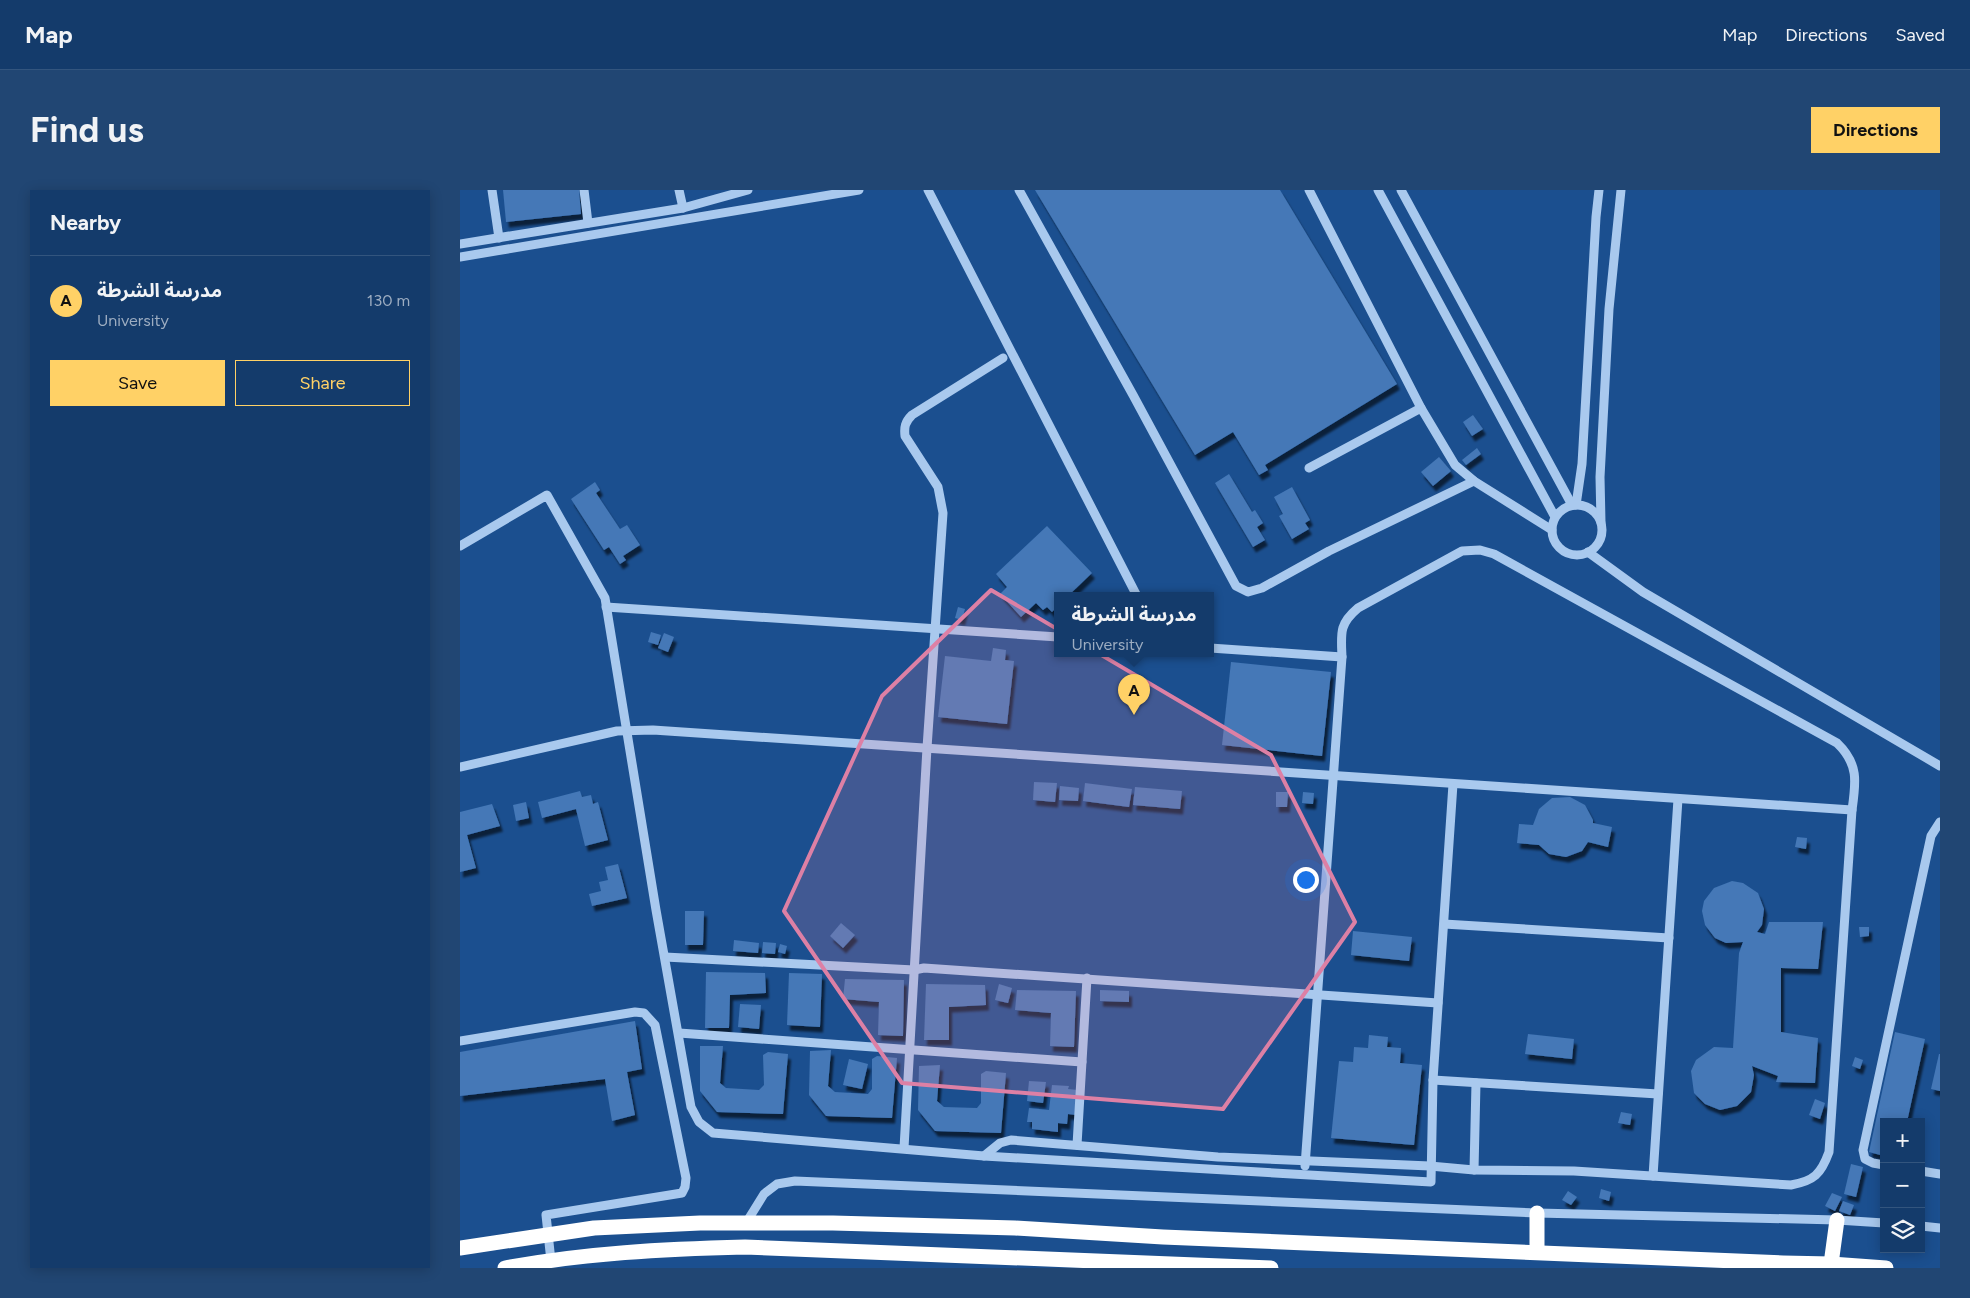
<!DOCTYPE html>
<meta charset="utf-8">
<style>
:root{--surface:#143b6b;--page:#214673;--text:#f1f3f6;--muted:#9dadc1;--line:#33557e;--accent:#ffd166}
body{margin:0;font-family:Figtree,"Noto Sans Arabic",sans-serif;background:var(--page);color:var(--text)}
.controls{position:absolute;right:15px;bottom:15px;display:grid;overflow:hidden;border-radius:0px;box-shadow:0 2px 12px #0003}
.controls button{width:45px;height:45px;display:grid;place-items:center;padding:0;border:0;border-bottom:1px solid var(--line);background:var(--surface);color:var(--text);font:25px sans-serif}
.you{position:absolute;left:845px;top:689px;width:18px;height:18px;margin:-12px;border:4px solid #fff;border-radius:50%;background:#1a73e8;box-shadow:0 0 0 8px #1a73e833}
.badge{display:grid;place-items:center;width:32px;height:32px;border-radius:50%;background:var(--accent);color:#111;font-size:16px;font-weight:700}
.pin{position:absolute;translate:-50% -41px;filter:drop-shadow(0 1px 2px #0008)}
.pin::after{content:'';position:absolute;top:26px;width:18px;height:15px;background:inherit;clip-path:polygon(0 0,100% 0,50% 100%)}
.popup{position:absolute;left:594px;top:402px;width:160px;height:65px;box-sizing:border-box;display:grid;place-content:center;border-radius:0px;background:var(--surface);filter:drop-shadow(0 1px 4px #0005);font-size:16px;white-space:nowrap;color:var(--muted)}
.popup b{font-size:19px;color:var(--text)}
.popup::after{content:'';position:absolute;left:50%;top:100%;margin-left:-10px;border:10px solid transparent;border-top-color:var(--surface)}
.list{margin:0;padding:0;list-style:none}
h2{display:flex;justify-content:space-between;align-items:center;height:65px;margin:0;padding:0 20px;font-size:21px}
h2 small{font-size:16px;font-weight:400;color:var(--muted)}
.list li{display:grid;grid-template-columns:32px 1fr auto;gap:15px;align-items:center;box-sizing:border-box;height:90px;padding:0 20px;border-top:1px solid var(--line)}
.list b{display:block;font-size:19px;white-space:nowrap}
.list p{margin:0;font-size:16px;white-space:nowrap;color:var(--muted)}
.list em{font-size:16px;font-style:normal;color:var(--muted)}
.actions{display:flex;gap:10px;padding:15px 20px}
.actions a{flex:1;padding:11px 0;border:1px solid var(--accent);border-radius:0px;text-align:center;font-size:18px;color:var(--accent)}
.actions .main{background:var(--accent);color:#111}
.icon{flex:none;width:28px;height:28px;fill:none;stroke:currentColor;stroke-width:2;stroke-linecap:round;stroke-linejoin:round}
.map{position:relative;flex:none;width:1480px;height:1078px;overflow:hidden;border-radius:0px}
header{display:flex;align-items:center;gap:30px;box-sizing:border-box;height:70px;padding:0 25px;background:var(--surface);border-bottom:1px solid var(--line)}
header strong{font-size:24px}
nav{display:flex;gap:28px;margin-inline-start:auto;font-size:18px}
.intro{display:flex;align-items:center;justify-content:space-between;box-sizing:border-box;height:120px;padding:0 30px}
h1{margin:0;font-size:35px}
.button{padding:12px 22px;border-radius:0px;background:var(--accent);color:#111;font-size:18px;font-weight:700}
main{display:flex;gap:30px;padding:0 30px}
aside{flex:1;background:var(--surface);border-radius:0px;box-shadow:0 2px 12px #0003}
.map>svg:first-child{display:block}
</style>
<header>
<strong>Map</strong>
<nav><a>Map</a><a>Directions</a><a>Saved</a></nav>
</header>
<div class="intro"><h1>Find us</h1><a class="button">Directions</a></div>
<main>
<aside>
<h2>Nearby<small></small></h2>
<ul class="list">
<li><span class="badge">A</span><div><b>مدرسة الشرطة</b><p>University</p></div><em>130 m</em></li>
</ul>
<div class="actions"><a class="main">Save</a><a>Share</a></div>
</aside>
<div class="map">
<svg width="1480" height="1078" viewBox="0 0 1480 1078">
<defs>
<filter id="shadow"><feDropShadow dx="3" dy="5.5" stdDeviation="1" flood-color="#0009"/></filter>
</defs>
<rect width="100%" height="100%" fill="#1b4f8f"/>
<!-- building -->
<g fill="#4478b7" filter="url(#shadow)">
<path d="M 43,0 L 119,0 L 121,24 L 46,32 Z"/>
<path d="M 575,0 L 820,0 L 937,194 L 805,275 L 808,280 L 799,285 L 773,242 L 735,265 Z"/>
<path d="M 1013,225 L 1023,239 L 1012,246 L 1003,232 Z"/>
<path d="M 1017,258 L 1021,264 L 1006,275 L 1002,270 Z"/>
<path d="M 979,267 L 991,281 L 973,296 L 961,282 Z"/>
<path d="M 769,284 L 792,322 L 795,320 L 803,333 L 797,337 L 805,350 L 793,357 L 755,293 Z"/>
<path d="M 135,292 L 140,300 L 136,303 L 160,339 L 167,335 L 180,355 L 163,366 L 166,370 L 160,374 L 149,357 L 144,360 L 111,309 Z"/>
<path d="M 832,297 L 850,330 L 845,333 L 849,339 L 832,349 L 819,326 L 823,324 L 814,307 Z"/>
<path d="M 587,336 L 632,383 L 608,406 L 598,406 L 598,416 L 592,422 L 587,417 L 583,420 L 576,413 L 561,427 L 540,404 L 547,397 L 536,384 Z"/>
<path d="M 498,417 L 505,419 L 502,430 L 495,428 Z"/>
<path d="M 191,442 L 201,445 L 198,455 L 188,452 Z"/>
<path d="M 204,443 L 214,447 L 208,462 L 198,458 Z"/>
<path d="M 533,458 L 546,460 L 545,470 L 554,471 L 547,534 L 478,527 L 485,466 L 531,471 Z"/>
<path d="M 771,472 L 871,482 L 862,566 L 762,555 Z"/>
<path d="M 574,592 L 597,593 L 595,612 L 573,610 Z"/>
<path d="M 625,593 L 672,599 L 669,617 L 623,611 Z"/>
<path d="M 600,596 L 619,598 L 618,611 L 599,610 Z"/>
<path d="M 675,597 L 722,601 L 720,619 L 673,615 Z"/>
<path d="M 120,601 L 122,607 L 131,605 L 133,614 L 138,612 L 148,650 L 125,656 L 116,619 L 82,628 L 78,612 Z"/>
<path d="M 816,602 L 828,602 L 827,617 L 816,617 Z"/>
<path d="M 843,602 L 854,603 L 853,614 L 842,613 Z"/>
<path d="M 1110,607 L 1125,615 L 1133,630 L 1133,633 L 1152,637 L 1148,657 L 1128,652 L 1122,661 L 1106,667 L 1089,664 L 1079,655 L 1057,653 L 1059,634 L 1073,635 L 1079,619 L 1092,608 Z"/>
<path d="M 66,612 L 69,628 L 56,631 L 53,615 Z"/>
<path d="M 32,614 L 40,636 L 7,645 L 16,678 L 0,682 L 0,622 Z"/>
<path d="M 1337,647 L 1347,648 L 1346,659 L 1335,657 Z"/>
<path d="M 158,674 L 167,708 L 132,716 L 129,704 L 141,701 L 139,692 L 148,690 L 145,677 Z"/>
<path d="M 1272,691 L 1283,693 L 1298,703 L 1304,719 L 1302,735 L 1297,742 L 1305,744 L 1309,732 L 1363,732 L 1358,779 L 1321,778 L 1321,842 L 1358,848 L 1355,893 L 1316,892 L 1318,886 L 1292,876 L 1294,885 L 1291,902 L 1277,916 L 1260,920 L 1245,914 L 1234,903 L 1231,881 L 1236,870 L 1254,857 L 1273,858 L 1279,763 L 1283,752 L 1266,753 L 1255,748 L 1245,735 L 1242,721 L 1244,711 L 1254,698 Z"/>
<path d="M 225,721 L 244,721 L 243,755 L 225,755 Z"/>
<path d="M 381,733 L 395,745 L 383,758 L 370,746 Z"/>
<path d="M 1399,737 L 1409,737 L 1409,746 L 1400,747 Z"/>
<path d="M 893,741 L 952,747 L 949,771 L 891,765 Z"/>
<path d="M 274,750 L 299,753 L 298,763 L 273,761 Z"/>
<path d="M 303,752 L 316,753 L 315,764 L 302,763 Z"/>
<path d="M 320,754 L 327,756 L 325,764 L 318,762 Z"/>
<path d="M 246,782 L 305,783 L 306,803 L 270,805 L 269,838 L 245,838 Z"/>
<path d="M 329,783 L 362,784 L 360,837 L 327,835 Z"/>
<path d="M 385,789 L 444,790 L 443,846 L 418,845 L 419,812 L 383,809 Z"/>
<path d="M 466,794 L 525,795 L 526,815 L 489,817 L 489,850 L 464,850 Z"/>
<path d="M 539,794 L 552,798 L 548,813 L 535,810 Z"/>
<path d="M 557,800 L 616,801 L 614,857 L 590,856 L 591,823 L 555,820 Z"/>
<path d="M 640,800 L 669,801 L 669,812 L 640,811 Z"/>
<path d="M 280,814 L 301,815 L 299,839 L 278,837 Z"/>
<path d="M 175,831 L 182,879 L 167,882 L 175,925 L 152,931 L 145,889 L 0,906 L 0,862 Z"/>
<path d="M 1435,842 L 1465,849 L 1447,932 L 1424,932 L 1424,966 L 1409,962 Z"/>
<path d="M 1068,844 L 1114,849 L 1112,869 L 1065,864 Z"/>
<path d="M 909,845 L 928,847 L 927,857 L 941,858 L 940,873 L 962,875 L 954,955 L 871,948 L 879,871 L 893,872 L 894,857 L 908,858 Z"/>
<path d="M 240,856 L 263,856 L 260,893 L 266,898 L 299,900 L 304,895 L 303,865 L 308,862 L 328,864 L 323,924 L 257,922 L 240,901 Z"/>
<path d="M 371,860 L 368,896 L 375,902 L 408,904 L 412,899 L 412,869 L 417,866 L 437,868 L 432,928 L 366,926 L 349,905 L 350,861 Z"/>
<path d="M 1479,864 L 1480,864 L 1480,901 L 1471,899 Z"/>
<path d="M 1395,867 L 1403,870 L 1400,879 L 1392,876 Z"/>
<path d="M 389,869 L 408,874 L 402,899 L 383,895 Z"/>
<path d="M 480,875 L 477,911 L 484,917 L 517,918 L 521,913 L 521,884 L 526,881 L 546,883 L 541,943 L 475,941 L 458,920 L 459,876 Z"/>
<path d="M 569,891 L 586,892 L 583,913 L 567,911 Z"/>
<path d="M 592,895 L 609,896 L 608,899 L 618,900 L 616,925 L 608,924 L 607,934 L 598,933 L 598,942 L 572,939 L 572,932 L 567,932 L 569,918 L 589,920 Z"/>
<path d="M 1355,909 L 1365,913 L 1360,929 L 1349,925 Z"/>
<path d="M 1161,922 L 1172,924 L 1170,935 L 1158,933 Z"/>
<path d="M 1391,974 L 1403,977 L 1396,1007 L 1384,1004 Z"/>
<path d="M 1141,999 L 1151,1002 L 1149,1011 L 1139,1008 Z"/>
<path d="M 1108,1001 L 1117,1007 L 1111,1015 L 1102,1010 Z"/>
<path d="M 1372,1003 L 1382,1007 L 1375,1021 L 1365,1016 Z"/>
<path d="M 1383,1011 L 1394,1015 L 1390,1025 L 1379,1021 Z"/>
</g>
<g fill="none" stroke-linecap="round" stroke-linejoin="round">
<!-- minor -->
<g stroke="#a9c9ee" stroke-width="9">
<path d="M 32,0 L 39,48"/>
<path d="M 124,0 L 128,33"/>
<path d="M 219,0 L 223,18"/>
<path d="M 468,0 L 677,406"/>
<path d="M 559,0 L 673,205 L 776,396 L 788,402 L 802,398 L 869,361 L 1014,291"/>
<path d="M 849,0 L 961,218"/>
<path d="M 918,0 L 1095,327"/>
<path d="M 941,0 L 1112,315"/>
<path d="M 0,54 L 223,18 L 288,0"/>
<path d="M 0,67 L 399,0"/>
<path d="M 849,278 L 961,218 L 995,275 L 1014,291 L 1092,340"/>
<path d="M 1116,315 L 1122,274 L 1136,27 L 1139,0"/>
<circle cx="1117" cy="340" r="25"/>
<path d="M 1141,332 L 1140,287 L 1149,119 L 1161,0"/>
<path d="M 0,356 L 87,305 L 145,408 L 196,720 L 231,917 L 239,932 L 253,943 L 524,966 L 971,992 L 973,890 L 993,594"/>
<path d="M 1128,362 L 1183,402 L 1480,576"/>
<path d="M 146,417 L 598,447"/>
<path d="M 750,458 L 882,467 L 845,976"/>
<path d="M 882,467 C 881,443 879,434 898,418 L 1002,361 L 1020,360 L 1034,364 L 1377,553 C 1399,574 1396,592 1392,620"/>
<path d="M 0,577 L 157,541 L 193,540 L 1392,620 L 1369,962 C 1361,984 1354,991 1331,995 L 1114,981 L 1014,980 L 970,976 L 758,967 L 551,950 L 540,953 L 524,966"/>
<path d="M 984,734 L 1209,748"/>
<path d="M 205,767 L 454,780 L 464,778 L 978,813"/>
<path d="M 219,843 L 622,872"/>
<path d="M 0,851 L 175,822 L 184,823 L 195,835 L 226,988 L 225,997 L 222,1003 L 86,1025 L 91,1071"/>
<path d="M 973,890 L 1198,904"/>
<path d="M 617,955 L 627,788"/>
<path d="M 444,958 L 467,558 L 483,323 L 478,297 L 445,246 C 444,237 445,232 452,225 L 543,168"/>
<path d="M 1424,975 L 1413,973 L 1405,969 L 1403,960 L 1471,646 L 1480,632"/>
<path d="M 1014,980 L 1016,893"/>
<path d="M 1461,981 L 1480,984"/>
<path d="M 1193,986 L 1218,609"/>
<path d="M 286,1033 L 304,1004 L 317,994 L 335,991 L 1077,1023 L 1377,1030 L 1424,1033"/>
<path d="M 1461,1036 L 1480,1038"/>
</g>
<!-- highway -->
<g stroke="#fff" stroke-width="15">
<path d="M 1077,1023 L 1077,1062"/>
<path d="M 0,1058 L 134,1038 L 240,1033 L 373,1033 L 555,1038 L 703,1047 L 1323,1073 L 1371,1074 L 1426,1078"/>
<path d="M 1371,1074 L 1377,1030"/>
<path d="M 45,1078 C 124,1063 205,1059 285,1057 L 811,1078"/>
</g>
</g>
<!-- marked area -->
<path fill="#dd80a5" fill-opacity="0.2" stroke="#dd80a5" stroke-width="4" stroke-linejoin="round" d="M 531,400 L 811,565 L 895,732 L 763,919 L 442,893 L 324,721 L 422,506 Z"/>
</svg>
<div class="controls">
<button>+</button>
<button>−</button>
<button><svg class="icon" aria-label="layers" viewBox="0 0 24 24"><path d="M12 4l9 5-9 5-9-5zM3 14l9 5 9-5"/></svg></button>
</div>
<div class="you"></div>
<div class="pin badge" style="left:674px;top:525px">A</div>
<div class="popup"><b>مدرسة الشرطة</b>University</div>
</div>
</main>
